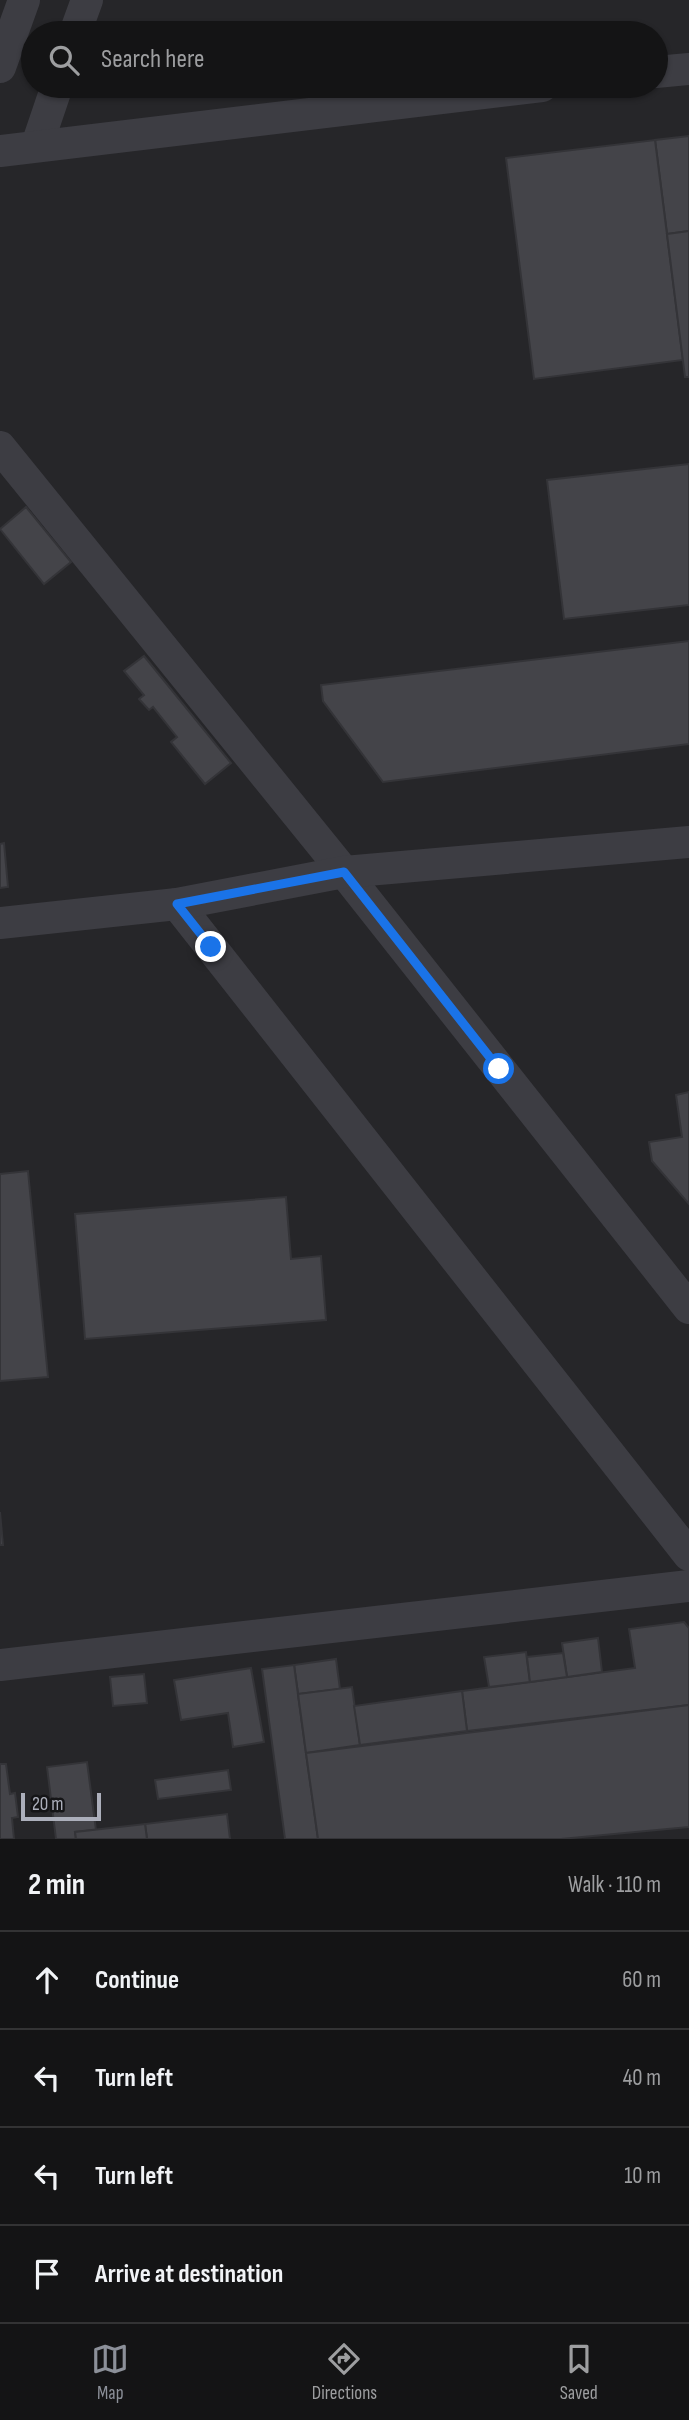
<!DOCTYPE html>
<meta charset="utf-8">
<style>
:root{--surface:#141415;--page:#1d1d1e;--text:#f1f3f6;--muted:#9d9ea0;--line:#333334;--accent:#8c9099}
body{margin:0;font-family:"Sofia Sans Condensed",sans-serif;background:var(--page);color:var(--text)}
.scale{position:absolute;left:21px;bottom:18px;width:80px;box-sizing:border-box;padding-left:7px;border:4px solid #acafbb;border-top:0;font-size:19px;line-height:24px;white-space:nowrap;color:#acafbb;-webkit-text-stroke:5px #151517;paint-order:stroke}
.stop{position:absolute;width:21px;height:21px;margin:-16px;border:5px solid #1a73e8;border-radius:50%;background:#fff}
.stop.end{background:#1a73e8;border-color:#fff;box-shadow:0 2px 7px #0008}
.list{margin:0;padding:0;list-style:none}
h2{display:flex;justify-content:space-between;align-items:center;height:91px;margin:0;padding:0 28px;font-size:30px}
h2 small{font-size:23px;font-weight:400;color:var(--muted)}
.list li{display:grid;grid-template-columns:46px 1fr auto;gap:21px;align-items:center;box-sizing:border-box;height:98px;padding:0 28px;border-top:2px solid var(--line)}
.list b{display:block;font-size:26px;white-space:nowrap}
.list em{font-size:23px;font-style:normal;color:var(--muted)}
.icon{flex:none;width:38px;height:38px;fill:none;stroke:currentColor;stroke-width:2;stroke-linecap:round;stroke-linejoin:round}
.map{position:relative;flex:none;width:689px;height:1839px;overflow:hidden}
.search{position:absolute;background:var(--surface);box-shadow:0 2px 5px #0004;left:21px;right:21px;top:21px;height:77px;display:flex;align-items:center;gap:18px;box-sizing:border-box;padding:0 24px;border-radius:38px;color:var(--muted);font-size:26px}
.sheet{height:483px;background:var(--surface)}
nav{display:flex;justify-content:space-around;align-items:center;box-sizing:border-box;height:98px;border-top:2px solid var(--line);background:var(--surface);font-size:19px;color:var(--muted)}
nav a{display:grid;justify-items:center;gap:4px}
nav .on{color:var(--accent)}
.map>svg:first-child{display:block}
</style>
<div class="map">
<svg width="689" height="1839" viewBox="0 0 689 1839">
<rect width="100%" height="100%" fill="#1a1a1c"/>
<!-- built -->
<path fill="#262629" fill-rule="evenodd" d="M 0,0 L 689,0 L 689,1839 L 0,1839 ZM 33,33 L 656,33 L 656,86 L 33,86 Z"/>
<!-- building -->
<g fill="#444449" stroke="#343438" stroke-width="2">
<path d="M 689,136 L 689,231 L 667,234 L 655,140 Z"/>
<path d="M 655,140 L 683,360 L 534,379 L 506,158 Z"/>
<path d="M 689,231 L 689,377 L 685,377 L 667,234 Z"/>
<path d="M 689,464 L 689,605 L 564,619 L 547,480 Z"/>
<path d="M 26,507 L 71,562 L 44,584 L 0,529 Z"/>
<path d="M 689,641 L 689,744 L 383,782 L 323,701 L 321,685 Z"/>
<path d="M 144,656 L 231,763 L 205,784 L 171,742 L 177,737 L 153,707 L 149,710 L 139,699 L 144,695 L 124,671 Z"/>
<path d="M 4,843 L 8,887 L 0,888 L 0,844 Z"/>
<path d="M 689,1092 L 689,1204 L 652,1161 L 649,1142 L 682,1137 L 676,1095 Z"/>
<path d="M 28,1171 L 48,1377 L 0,1381 L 0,1174 Z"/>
<path d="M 286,1197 L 291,1259 L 321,1256 L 326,1320 L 85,1339 L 75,1214 Z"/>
<path d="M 0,1512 L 3,1545 L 0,1545 Z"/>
<path d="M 684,1622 L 689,1628 L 689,1705 L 467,1731 L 462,1691 L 635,1668 L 629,1629 Z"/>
<path d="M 598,1638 L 602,1672 L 567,1677 L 562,1643 Z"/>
<path d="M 526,1652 L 530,1682 L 489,1687 L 484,1657 Z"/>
<path d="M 563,1653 L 567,1677 L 530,1682 L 527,1657 Z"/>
<path d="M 336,1659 L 340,1689 L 298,1694 L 294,1665 Z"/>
<path d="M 294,1665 L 306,1753 L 318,1839 L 285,1839 L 262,1669 Z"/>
<path d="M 251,1668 L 264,1742 L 233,1747 L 228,1713 L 181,1720 L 174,1680 Z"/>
<path d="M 144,1674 L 147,1703 L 113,1706 L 110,1677 Z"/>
<path d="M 352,1687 L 360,1745 L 306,1753 L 298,1694 Z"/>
<path d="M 462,1691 L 467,1731 L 360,1745 L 354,1706 Z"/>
<path d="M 689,1705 L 689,1827 L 561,1839 L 318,1839 L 306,1753 Z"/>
<path d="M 87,1762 L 96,1830 L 75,1832 L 76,1839 L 56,1839 L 47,1767 Z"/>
<path d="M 0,1764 L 6,1764 L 10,1794 L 15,1793 L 18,1817 L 12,1818 L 14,1839 L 0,1839 Z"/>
<path d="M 228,1770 L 231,1790 L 158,1799 L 155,1780 Z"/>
<path d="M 227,1814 L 230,1839 L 147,1839 L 145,1824 Z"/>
<path d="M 145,1824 L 147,1839 L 76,1839 L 75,1832 Z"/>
</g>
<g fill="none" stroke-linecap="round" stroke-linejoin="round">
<!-- street -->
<g stroke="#3d3d43" stroke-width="32">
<path d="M 75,33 L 87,0"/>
<path d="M 0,67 L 24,0"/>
<path d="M 656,72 L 689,69"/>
<path d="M 37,145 L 57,86"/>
<path d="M 0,151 L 542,86"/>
<path d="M 0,447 L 344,872 L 689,1308"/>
<path d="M 177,904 L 689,1555"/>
<path d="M 0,923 L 177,904 L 344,872 L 689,842"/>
<path d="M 0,1665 L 689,1586"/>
</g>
</g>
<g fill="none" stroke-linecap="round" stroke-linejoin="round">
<!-- route -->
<path stroke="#1a73e8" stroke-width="9" d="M 211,947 L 177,904 L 344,872 L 499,1069"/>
</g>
</svg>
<div class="scale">20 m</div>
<div class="stop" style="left:499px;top:1069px"></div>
<div class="stop end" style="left:211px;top:947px"></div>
<div class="search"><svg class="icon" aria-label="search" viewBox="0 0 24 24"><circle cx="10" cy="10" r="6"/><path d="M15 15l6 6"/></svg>Search here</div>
</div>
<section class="sheet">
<h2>2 min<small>Walk · 110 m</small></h2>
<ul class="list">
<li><svg class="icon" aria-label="ahead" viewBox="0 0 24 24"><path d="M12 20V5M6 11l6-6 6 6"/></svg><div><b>Continue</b></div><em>60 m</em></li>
<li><svg class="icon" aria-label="left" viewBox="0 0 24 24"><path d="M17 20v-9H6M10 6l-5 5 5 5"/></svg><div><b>Turn left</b></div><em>40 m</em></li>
<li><svg class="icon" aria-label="left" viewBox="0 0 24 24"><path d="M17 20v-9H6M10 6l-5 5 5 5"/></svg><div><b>Turn left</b></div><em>10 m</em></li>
<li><svg class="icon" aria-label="arrive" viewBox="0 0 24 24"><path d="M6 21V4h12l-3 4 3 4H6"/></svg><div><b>Arrive at destination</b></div></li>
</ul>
</section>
<nav>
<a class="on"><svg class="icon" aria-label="map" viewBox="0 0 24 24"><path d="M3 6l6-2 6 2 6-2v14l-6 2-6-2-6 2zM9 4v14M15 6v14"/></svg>Map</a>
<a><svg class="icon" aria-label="directions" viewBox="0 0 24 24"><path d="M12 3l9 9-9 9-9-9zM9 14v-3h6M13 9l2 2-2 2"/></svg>Directions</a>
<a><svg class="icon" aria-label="saved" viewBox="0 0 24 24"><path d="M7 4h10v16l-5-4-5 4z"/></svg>Saved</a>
</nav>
